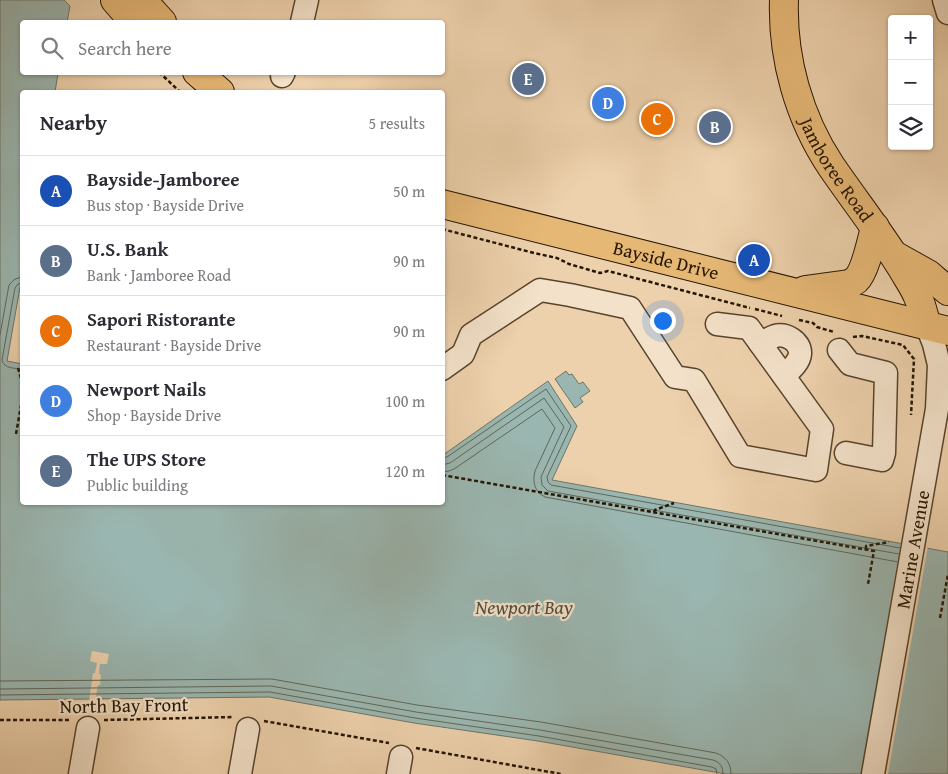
<!DOCTYPE html>
<meta charset="utf-8">
<style>
:root{--surface:#fff;--page:#f2f2f3;--text:#2b2b33;--muted:#7c7c81;--line:#e1e1e2;--accent:#ea580c}
body{margin:0;font-family:"Gentium Book Plus",serif;background:var(--page);color:var(--text)}
.controls{position:absolute;right:15px;top:15px;display:grid;overflow:hidden;border-radius:5px;box-shadow:0 1px 4px #0004}
.controls button{width:45px;height:45px;display:grid;place-items:center;padding:0;border:0;border-bottom:1px solid var(--line);background:var(--surface);color:var(--text);font:25px sans-serif}
.you{position:absolute;left:662px;top:320px;width:18px;height:18px;margin:-12px;border:4px solid #fff;border-radius:50%;background:#1a73e8;box-shadow:0 0 0 8px #1a73e833}
.badge{display:grid;place-items:center;width:32px;height:32px;border-radius:50%;background:var(--accent);color:#fff;font-size:16px;font-weight:700}
.pin{position:absolute;translate:-50% -50%;border:2px solid #fff;box-shadow:0 1px 5px #0006}
.list{margin:0;padding:0;list-style:none}
h2{display:flex;justify-content:space-between;align-items:center;height:65px;margin:0;padding:0 20px;font-size:21px}
h2 small{font-size:16px;font-weight:400;color:var(--muted)}
.list li{display:grid;grid-template-columns:32px 1fr auto;gap:15px;align-items:center;box-sizing:border-box;height:70px;padding:0 20px;border-top:1px solid var(--line)}
.list b{display:block;font-size:19px;white-space:nowrap}
.list p{margin:0;font-size:16px;white-space:nowrap;color:var(--muted)}
.list em{font-size:16px;font-style:normal;color:var(--muted)}
.icon{flex:none;width:28px;height:28px;fill:none;stroke:currentColor;stroke-width:2;stroke-linecap:round;stroke-linejoin:round}
.map{position:relative;flex:none;width:948px;height:774px;overflow:hidden}
.search{position:absolute;background:var(--surface);box-shadow:0 1px 4px #0004;left:20px;top:20px;width:425px;height:55px;display:flex;align-items:center;gap:12px;box-sizing:border-box;padding:0 18px;border-radius:5px;color:var(--muted);font-size:19px}
.panel{position:absolute;background:var(--surface);box-shadow:0 1px 4px #0004;left:20px;top:90px;width:425px;height:415px;border-radius:5px}
.map>svg:first-child{display:block}
</style>
<div class="map">
<svg width="948" height="774" viewBox="0 0 948 774">
<rect width="100%" height="100%" fill="#edd1ac"/>
<filter id="stains"><feTurbulence type="fractalNoise" baseFrequency=".004" numOctaves="4"/><feColorMatrix values="0 0 0 0 .2 0 0 0 0 .09 0 0 0 0 .02 0 0 0 .5 -.17"/></filter>
<radialGradient id="worn" r=".72"><stop offset=".6" stop-color="#630" stop-opacity="0"/><stop offset="1" stop-color="#630" stop-opacity=".3"/></radialGradient>
<!-- water -->
<g fill="#9ab6b0" stroke="#6b766a">
<path d="M 0,0 L 64,0 L 70,6 L 67,22 L 22,22 L 22,72 L 58,73 L 55,92 L 22,92 L 22,276 L 7,361 L 22,364 L 22,502 L 442,502 L 443,455 L 548,381 L 577,426 L 552,480 L 948,552 L 948,774 L 726,774 L 538,741 L 414,723 L 269,697 L 0,700 Z"/>
<path d="M 566,371 L 569,375 L 572,374 L 579,384 L 583,382 L 590,391 L 580,398 L 583,402 L 575,408 L 555,379 Z"/>
</g>
<!-- pier -->
<g fill="#edd1ac">
<path d="M 901,541 L 928,546 L 888,774 L 861,774 Z"/>
<path d="M 92,651 L 109,654 L 107,664 L 100,664 L 99,674 L 101,675 L 100,685 L 98,685 L 95,701 L 89,701 L 93,673 L 95,673 L 97,663 L 90,661 Z"/>
</g>
<g fill="none" stroke-linecap="round" stroke-linejoin="round">
<!-- shore -->
<g stroke="#606658" stroke-width="1">
<path d="M 22,283 L 18,284 L 15,288 L 2,360 C 4,369 15,368 22,369"/>
<path d="M 0,335 L 9,285 L 15,279 L 22,277"/>
<path d="M 442,458 L 447,457 L 546,389 L 571,426 L 547,477 L 548,482 L 551,485 L 900,548"/>
<path d="M 442,465 L 450,463 L 544,398 L 564,427 L 541,477 L 542,485 L 548,491 L 899,554"/>
<path d="M 442,472 L 449,471 L 454,469 L 542,409 L 555,428 L 535,471 C 532,483 535,492 545,497 L 898,562"/>
<path d="M 0,681 L 272,679 L 417,705 L 541,722 L 716,753 C 726,757 731,763 731,774"/>
<path d="M 0,689 L 271,686 L 416,712 L 540,730 L 713,760 C 720,762 723,767 723,774"/>
<path d="M 0,695 L 270,692 L 415,718 L 539,736 L 712,767 L 716,769 L 717,774"/>
</g>
<defs>
<g id="minor">
<path d="M 944,0 L 948,13"/>
<path d="M 302,22 L 307,0"/>
<path d="M 282,76 L 284,72"/>
<path d="M 760,343 C 765,341 770,338 775,336 C 785,333 801,341 800,354 C 799,363 790,370 784,376"/>
<path d="M 839,350 L 850,364 L 886,373 L 884,453 L 882,460 L 846,453"/>
<path d="M 442,369 L 463,354 L 471,335 L 540,290 L 570,295 L 630,308 L 675,377 L 694,380 L 740,456 L 816,470 L 822,429 L 749,328 L 717,324"/>
<path d="M 80,774 L 88,728"/>
<path d="M 240,774 L 248,729"/>
<path d="M 398,774 L 401,757"/>
<path id="s1" d="M 873,774 L 937,409 L 939,365 L 934,344 L 927,326"/>
</g>
<g id="major">
<path d="M 115,0 L 134,22"/>
<path d="M 142,0 L 162,22"/>
<path id="s2" d="M 784,0 C 782,58 799,118 831,166 C 855,201 881,234 903,270 C 908,279 914,287 918,297 C 922,306 924,316 927,326"/>
<path d="M 197,72 L 220,92"/>
<path id="s3" d="M 442,204 C 611,246 780,288 948,331"/>
<path d="M 894,255 L 928,274 L 948,291"/>
<path d="M 805,290 L 849,284 C 851,283 855,281 856,280 C 865,272 872,239 875,227"/>
</g>
</defs>
<!-- minor casing -->
<use href="#minor" stroke="#57442c" stroke-width="25"/>
<!-- major casing -->
<use href="#major" stroke="#251501" stroke-width="30"/>
<!-- path -->
<g stroke="#251501" stroke-width="2.5" stroke-dasharray="4 2.5" stroke-linecap="butt">
<path d="M 159,72 L 180,92"/>
<path d="M 442,229 L 534,253 L 557,258 L 569,264 L 600,273 L 608,271 L 750,308"/>
<path d="M 755,309 L 782,316"/>
<path d="M 799,320 L 813,323 L 817,327 L 834,332"/>
<path d="M 853,337 L 862,336 L 903,345 L 914,359 L 911,415"/>
<path d="M 18,368 L 22,382"/>
<path d="M 16,434 L 22,400"/>
<path d="M 442,475 L 874,551 L 868,584"/>
<path d="M 654,512 L 655,510 L 674,503"/>
<path d="M 866,549 L 866,546 L 889,542"/>
<path d="M 940,618 L 948,574"/>
<path d="M 0,720 L 71,720"/>
<path d="M 104,720 L 233,717"/>
<path d="M 264,721 L 389,743"/>
<path d="M 416,748 L 561,774"/>
</g>
<!-- minor -->
<use href="#minor" stroke="#f3e1c9" stroke-width="22"/>
<!-- major -->
<use href="#major" stroke="#e6b876" stroke-width="28"/>
</g>
<g text-anchor="middle" stroke-width="4.5" stroke-linejoin="round" paint-order="stroke">
<!-- street labels -->
<g font-size="19" fill="#251501" stroke="#f3e1c9">
<text dy="7" stroke="none"><textPath href="#s2" startOffset="181">Jamboree Road</textPath></text>
<text dy="7" stroke="none"><textPath href="#s3" startOffset="231">Bayside Drive</textPath></text>
<text dy="7" stroke="none"><textPath href="#s1" startOffset="228">Marine Avenue</textPath></text>
<text transform="translate(124 705) rotate(-1)" y="7">North Bay Front</text>
</g>
<!-- water labels -->
<g font-size="20" font-style="italic" fill="#4e4d3e" stroke="#f3e1c9">
<text x="524" y="614">Newport Bay</text>
</g>
</g>
<rect width="100%" height="100%" filter="url(#stains)"/>
<rect width="100%" height="100%" fill="url(#worn)"/>
</svg>
<div class="controls">
<button>+</button>
<button>−</button>
<button><svg class="icon" aria-label="layers" viewBox="0 0 24 24"><path d="M12 4l9 5-9 5-9-5zM3 14l9 5 9-5"/></svg></button>
</div>
<div class="you"></div>
<div class="pin badge" style="left:754px;top:260px;background:#1a4fb4">A</div>
<div class="pin badge" style="left:715px;top:127px;background:#5c6f8a">B</div>
<div class="pin badge" style="left:657px;top:119px;background:#e8710a">C</div>
<div class="pin badge" style="left:608px;top:103px;background:#3f7fe0">D</div>
<div class="pin badge" style="left:528px;top:79px;background:#5c6f8a">E</div>
<div class="search"><svg class="icon" aria-label="search" viewBox="0 0 24 24"><circle cx="10" cy="10" r="6"/><path d="M15 15l6 6"/></svg>Search here</div>
<section class="panel">
<h2>Nearby<small>5 results</small></h2>
<ul class="list">
<li><span class="badge" style="background:#1a4fb4">A</span><div><b>Bayside-Jamboree</b><p>Bus stop · Bayside Drive</p></div><em>50 m</em></li>
<li><span class="badge" style="background:#5c6f8a">B</span><div><b>U.S. Bank</b><p>Bank · Jamboree Road</p></div><em>90 m</em></li>
<li><span class="badge" style="background:#e8710a">C</span><div><b>Sapori Ristorante</b><p>Restaurant · Bayside Drive</p></div><em>90 m</em></li>
<li><span class="badge" style="background:#3f7fe0">D</span><div><b>Newport Nails</b><p>Shop · Bayside Drive</p></div><em>100 m</em></li>
<li><span class="badge" style="background:#5c6f8a">E</span><div><b>The UPS Store</b><p>Public building</p></div><em>120 m</em></li>
</ul>
</section>
</div>
